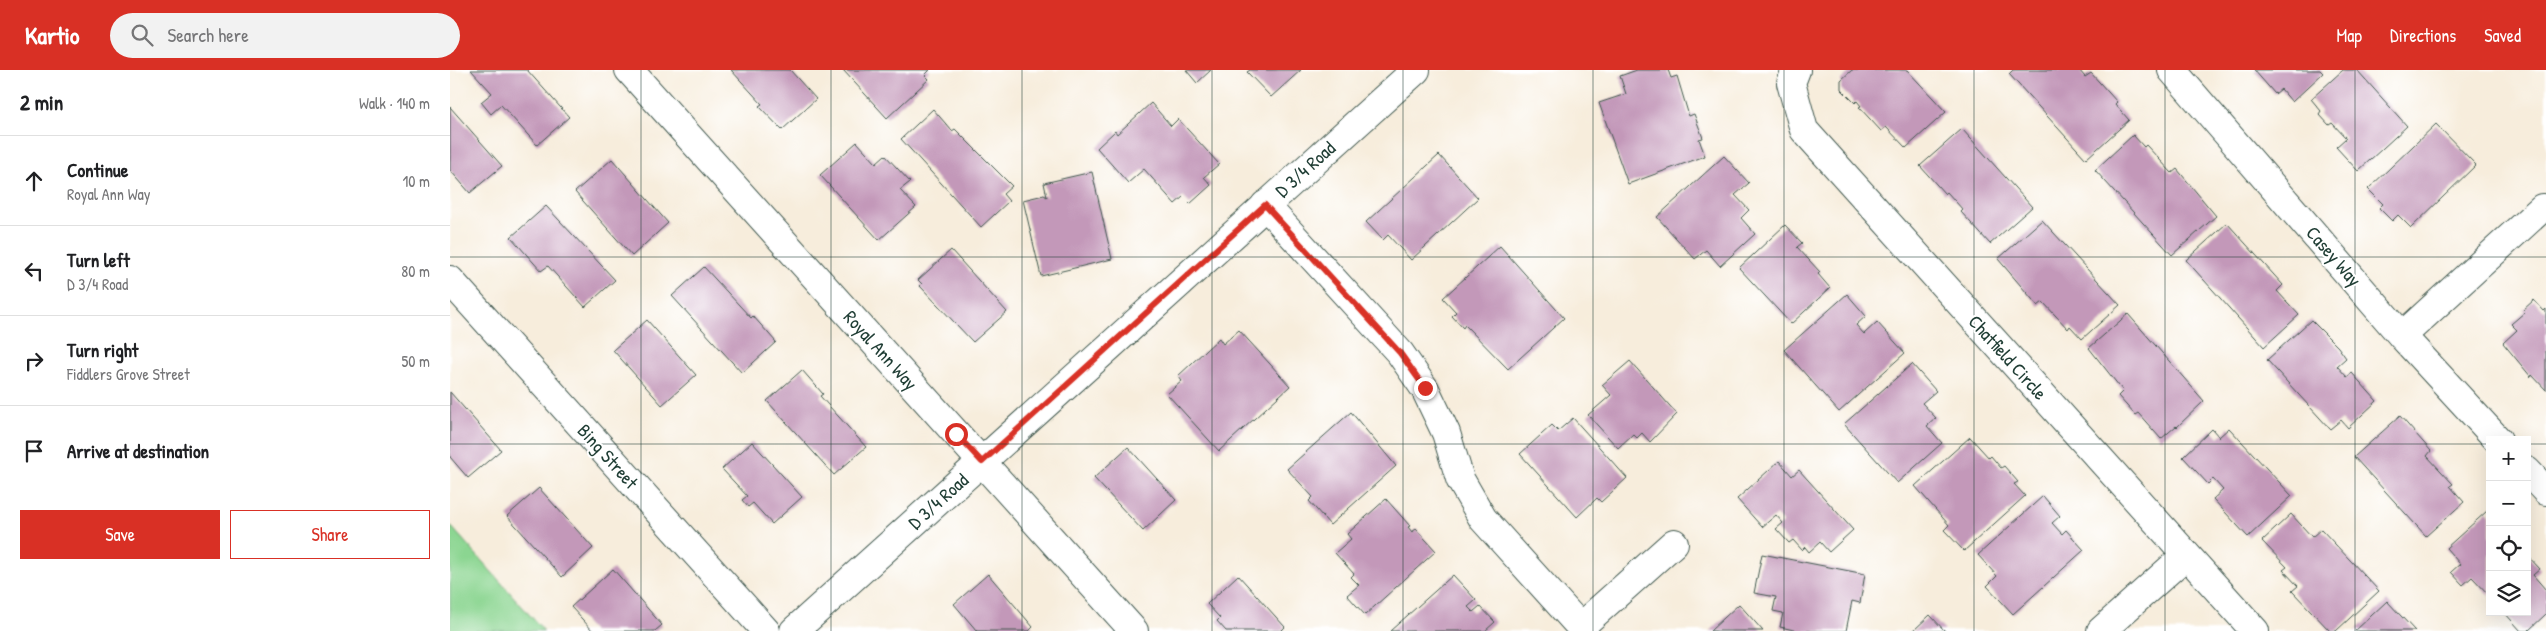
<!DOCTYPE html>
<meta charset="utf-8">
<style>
:root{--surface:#fff;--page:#f2f2f2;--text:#202124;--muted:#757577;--line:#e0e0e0;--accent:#d93025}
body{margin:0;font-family:"Patrick Hand",sans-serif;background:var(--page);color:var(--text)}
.controls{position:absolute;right:15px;bottom:15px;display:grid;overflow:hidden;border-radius:0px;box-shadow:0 5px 20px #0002}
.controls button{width:45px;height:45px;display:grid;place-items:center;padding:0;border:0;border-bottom:1px solid var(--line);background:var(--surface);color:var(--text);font:25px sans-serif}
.stop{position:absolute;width:15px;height:15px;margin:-11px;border:4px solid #d93025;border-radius:50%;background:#fff}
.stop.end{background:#d93025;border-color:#fff;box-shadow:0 1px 5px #0008}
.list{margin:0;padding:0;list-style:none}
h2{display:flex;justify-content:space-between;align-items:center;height:65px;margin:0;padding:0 20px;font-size:21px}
h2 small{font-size:16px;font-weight:400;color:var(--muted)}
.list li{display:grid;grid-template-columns:32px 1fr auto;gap:15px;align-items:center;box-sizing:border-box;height:90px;padding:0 20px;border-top:1px solid var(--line)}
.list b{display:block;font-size:19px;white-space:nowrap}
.list p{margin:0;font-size:16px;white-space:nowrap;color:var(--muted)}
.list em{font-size:16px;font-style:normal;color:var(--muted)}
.actions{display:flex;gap:10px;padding:15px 20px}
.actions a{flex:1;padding:11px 0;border:1px solid var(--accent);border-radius:0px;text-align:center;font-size:18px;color:var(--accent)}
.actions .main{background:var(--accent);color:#fff}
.icon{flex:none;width:28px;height:28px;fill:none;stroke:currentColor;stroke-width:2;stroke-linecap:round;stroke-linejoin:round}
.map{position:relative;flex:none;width:2096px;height:561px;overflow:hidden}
header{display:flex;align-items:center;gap:30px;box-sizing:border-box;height:70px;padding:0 25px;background:var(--accent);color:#fff}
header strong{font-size:24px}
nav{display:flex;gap:28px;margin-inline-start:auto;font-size:18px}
.search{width:350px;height:45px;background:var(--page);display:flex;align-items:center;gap:12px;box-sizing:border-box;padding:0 18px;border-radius:28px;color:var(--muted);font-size:19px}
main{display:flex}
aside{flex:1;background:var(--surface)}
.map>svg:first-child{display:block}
</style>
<header>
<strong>Kartio</strong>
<div class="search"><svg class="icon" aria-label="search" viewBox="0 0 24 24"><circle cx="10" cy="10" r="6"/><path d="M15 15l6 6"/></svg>Search here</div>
<nav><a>Map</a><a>Directions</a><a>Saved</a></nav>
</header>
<main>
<aside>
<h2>2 min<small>Walk · 140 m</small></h2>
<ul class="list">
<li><svg class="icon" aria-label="ahead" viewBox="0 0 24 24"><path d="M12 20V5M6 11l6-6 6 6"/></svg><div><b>Continue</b><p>Royal Ann Way</p></div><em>10 m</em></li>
<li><svg class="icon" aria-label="left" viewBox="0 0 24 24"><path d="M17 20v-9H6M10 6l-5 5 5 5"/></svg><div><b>Turn left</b><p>D 3/4 Road</p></div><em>80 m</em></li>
<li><svg class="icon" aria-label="right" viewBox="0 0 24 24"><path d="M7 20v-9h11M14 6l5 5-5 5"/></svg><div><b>Turn right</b><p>Fiddlers Grove Street</p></div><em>50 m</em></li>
<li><svg class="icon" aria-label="arrive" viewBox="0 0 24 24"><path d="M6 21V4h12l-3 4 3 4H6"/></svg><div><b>Arrive at destination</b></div></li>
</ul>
<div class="actions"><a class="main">Save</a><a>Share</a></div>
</aside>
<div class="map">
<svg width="2096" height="561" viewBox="0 0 2096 561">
<rect width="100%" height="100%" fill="#fff"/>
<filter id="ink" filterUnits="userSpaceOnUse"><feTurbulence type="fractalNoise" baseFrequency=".02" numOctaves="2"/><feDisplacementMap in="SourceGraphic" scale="10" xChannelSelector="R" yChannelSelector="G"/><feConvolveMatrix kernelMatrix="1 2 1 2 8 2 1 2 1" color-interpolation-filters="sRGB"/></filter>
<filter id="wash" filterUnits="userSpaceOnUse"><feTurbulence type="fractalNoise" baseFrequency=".0096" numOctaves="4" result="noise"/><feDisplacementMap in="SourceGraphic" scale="20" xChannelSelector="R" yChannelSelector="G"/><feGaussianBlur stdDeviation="1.12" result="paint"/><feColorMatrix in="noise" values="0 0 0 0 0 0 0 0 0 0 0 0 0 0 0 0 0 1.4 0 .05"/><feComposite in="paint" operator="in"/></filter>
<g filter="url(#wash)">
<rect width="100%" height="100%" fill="#f7eddc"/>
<!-- green -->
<path fill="#8bd591" stroke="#558962" d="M 0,455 L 94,561 L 0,561 Z"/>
<g id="blocks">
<!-- building -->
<g fill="#c398b9">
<path d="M 21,0 L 77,0 L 119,47 L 87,75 L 51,35 L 41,44 L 31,32 L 42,23 Z"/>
<path d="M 281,0 L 340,0 L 366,29 L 332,60 L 309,36 L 312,34 Z"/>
<path d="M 393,0 L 480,0 L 475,5 L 479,9 L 437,48 Z"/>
<path d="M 736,0 L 761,0 L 747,13 Z"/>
<path d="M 800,0 L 851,0 L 821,27 L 797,2 Z"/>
<path d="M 1187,0 L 1218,0 L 1221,8 L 1227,6 L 1239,46 L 1244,44 L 1253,68 L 1249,69 L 1255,86 L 1178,114 L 1149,33 L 1176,24 L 1170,6 Z"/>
<path d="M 1402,0 L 1457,0 L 1496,42 L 1456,78 L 1436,57 L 1431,61 L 1409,37 L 1411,36 L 1407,31 L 1405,33 L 1391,19 L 1391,10 Z"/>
<path d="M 1563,0 L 1629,0 L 1635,7 L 1641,3 L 1667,32 L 1665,34 L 1679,50 L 1636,89 L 1559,4 Z"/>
<path d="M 1804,0 L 1870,0 L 1873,3 L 1842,32 L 1831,19 L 1825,24 Z"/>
<path d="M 1893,0 L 1907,0 L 1957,56 L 1908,101 L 1886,77 L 1896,68 L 1882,53 L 1879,55 L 1869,44 L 1871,41 L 1861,29 Z"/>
<path d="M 701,33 L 721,56 L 728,49 L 769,94 L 754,107 L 761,115 L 740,134 L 733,127 L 725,134 L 694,99 L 678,113 L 647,78 L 665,61 L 667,64 Z"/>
<path d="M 0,37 L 52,96 L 20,123 L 0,100 Z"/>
<path d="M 483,39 L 502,61 L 505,59 L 562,116 L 553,124 L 559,131 L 531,157 L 451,69 Z"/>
<path d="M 1986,54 L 2026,95 L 1961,158 L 1948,145 L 1942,151 L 1929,138 L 1933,134 L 1918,119 Z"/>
<path d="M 1512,59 L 1582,137 L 1540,174 L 1511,142 L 1513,140 L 1497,122 L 1495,124 L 1470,96 Z"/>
<path d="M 1683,65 L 1694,77 L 1696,75 L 1722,103 L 1727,99 L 1766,146 L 1722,185 L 1645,100 Z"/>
<path d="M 407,72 L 426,93 L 435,85 L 460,112 L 450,120 L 466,137 L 429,170 L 370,105 Z"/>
<path d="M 989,85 L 1028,128 L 961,190 L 938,165 L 933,170 L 916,152 Z"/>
<path d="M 1274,86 L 1299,113 L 1285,125 L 1299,140 L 1291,148 L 1305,164 L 1270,196 L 1256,180 L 1245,189 L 1207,147 Z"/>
<path d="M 162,89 L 218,153 L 182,186 L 125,122 Z"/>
<path d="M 642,102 L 662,189 L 591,206 L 573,130 L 594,125 L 597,127 L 594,113 Z"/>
<path d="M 96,136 L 165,210 L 135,237 L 98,196 L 91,201 L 61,167 Z"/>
<path d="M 1592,150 L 1670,235 L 1632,269 L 1620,256 L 1618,259 L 1593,232 L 1588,236 L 1548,189 Z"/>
<path d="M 1777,153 L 1833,215 L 1827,221 L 1849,245 L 1814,277 L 1736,190 Z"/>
<path d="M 1335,155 L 1352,173 L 1347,177 L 1370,202 L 1368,204 L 1380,218 L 1341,254 L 1289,198 Z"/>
<path d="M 1050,176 L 1114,248 L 1058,299 L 1015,255 L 1013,258 L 1002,246 L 1006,242 L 993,228 Z"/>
<path d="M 501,180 L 557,242 L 523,272 L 470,216 L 472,214 L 468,210 Z"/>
<path d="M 254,197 L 301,248 L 303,246 L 326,272 L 292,303 L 222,226 Z"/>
<path d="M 1397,224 L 1416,246 L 1406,255 L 1414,264 L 1427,252 L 1455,283 L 1389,342 L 1334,280 Z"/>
<path d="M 2084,230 L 2094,241 L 2096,239 L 2096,320 L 2082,305 L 2081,307 L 2053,273 L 2067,260 L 2061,254 L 2075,242 L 2073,240 Z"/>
<path d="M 1678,244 L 1754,331 L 1727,357 L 1726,356 L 1711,369 L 1688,343 L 1685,345 L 1668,326 L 1673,321 L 1639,278 Z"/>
<path d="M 197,250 L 246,305 L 212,335 L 163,280 Z"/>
<path d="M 1861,250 L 1888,277 L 1896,288 L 1887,296 L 1897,307 L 1902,303 L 1927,331 L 1898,358 L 1891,350 L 1880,359 L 1817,290 Z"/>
<path d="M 789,260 L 840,316 L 769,381 L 717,324 L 732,311 L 728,306 L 769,268 L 773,274 Z"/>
<path d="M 1180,291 L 1227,344 L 1200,372 L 1192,363 L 1187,368 L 1183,364 L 1168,378 L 1138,345 L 1161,325 L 1152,315 Z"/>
<path d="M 1462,294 L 1486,321 L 1472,333 L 1486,348 L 1477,356 L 1492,373 L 1447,413 L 1394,354 Z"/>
<path d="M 352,300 L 373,324 L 370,326 L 416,377 L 384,405 L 317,331 Z"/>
<path d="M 0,322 L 51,380 L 18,408 L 0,387 Z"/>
<path d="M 901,342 L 946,396 L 880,455 L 859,431 L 863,427 L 837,399 Z"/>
<path d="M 1950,346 L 1981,381 L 1977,386 L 2003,414 L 2000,416 L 2014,432 L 1976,466 L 1904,387 Z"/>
<path d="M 1123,348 L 1177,408 L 1151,432 L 1147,428 L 1127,447 L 1070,384 L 1102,355 L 1108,361 Z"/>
<path d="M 1779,358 L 1842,426 L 1798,467 L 1763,429 L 1773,420 L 1763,409 L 1758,414 L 1733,387 L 1762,359 L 1769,367 Z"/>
<path d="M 1520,367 L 1539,388 L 1541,386 L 1551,398 L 1554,396 L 1568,412 L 1564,414 L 1575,426 L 1514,481 L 1494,460 L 1499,455 L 1465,416 Z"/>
<path d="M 302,372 L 352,427 L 322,454 L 303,433 L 298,437 L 292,430 L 297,426 L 272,399 Z"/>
<path d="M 678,377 L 726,430 L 693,461 L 644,408 Z"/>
<path d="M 1329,391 L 1342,406 L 1349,400 L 1403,460 L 1379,482 L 1370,472 L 1359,482 L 1355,477 L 1352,480 L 1343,470 L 1339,473 L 1326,459 L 1333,453 L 1326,445 L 1312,457 L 1287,429 Z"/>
<path d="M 89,418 L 143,478 L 112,507 L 57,446 Z"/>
<path d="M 1593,426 L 1610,446 L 1602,453 L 1612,464 L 1616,460 L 1634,480 L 1563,544 L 1537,516 L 1547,506 L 1528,485 Z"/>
<path d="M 936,429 L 960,456 L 958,457 L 962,462 L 966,459 L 986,481 L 915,545 L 897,525 L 909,515 L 901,507 L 904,504 L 885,483 L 901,469 L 897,464 Z"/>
<path d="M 2037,441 L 2040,444 L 2040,526 L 2022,507 L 2013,515 L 2001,502 L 2010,494 L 1996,478 Z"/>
<path d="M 1841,444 L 1862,467 L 1871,459 L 1929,521 L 1886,561 L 1880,561 L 1842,521 L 1848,516 L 1833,500 L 1837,497 L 1812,471 Z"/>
<path d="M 1312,484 L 1415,504 L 1410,533 L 1402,531 L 1396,561 L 1349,561 L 1330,557 L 1333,543 L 1323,541 L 1326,527 L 1304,523 Z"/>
<path d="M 2077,485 L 2090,499 L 2083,505 L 2096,520 L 2096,544 L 2078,561 L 2071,561 L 2054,542 L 2077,542 Z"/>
<path d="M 163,499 L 212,555 L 205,561 L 143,561 L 121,537 Z"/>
<path d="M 538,504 L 583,557 L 579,561 L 527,561 L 504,534 Z"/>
<path d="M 788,505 L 835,557 L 831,561 L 776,561 L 767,551 L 770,548 L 757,534 Z"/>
<path d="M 1003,505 L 1026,530 L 1018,537 L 1023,542 L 1030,536 L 1045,552 L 1035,561 L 940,561 Z"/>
<path d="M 1937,531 L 1965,561 L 1905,561 Z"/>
<path d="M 1289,534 L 1313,561 L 1260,561 Z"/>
<path d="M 1480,545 L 1495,561 L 1463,561 Z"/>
</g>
</g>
</g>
<g filter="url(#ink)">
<use href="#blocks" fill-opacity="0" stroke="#3f574d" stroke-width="1"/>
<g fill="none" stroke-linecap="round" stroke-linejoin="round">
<defs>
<g id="minor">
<path d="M 179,0 L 684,561"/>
<path d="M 1346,0 L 1341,13 L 1354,60 L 1805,561"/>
<path d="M 1722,0 L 1952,266 L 2048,370"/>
<path d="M 815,135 L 950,283 L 975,319 L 996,363 L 1010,409 L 1033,449 L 1134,561"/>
<path d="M 0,210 L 316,561"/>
<path d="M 1952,266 L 2092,138"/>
<path d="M 2077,401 L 2096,421"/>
<path d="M 1130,557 L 1224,473"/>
<path d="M 344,561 L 966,0"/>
<path d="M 1651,561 L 1736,485"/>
</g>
</defs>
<!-- minor casing -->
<use href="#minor" stroke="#3f574d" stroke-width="30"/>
<!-- minor -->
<use href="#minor" stroke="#fff" stroke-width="28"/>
</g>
</g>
<g fill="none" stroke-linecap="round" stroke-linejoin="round" filter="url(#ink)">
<!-- route -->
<path stroke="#d93025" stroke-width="6" d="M 506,364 L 532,392 L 815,135 L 950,283 L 975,318"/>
</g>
<!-- grid -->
<path fill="none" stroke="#1f3d34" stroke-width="1" stroke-opacity="0.55" d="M 191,0 L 191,561M 381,0 L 381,561M 572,0 L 572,561M 762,0 L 762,561M 953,0 L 953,561M 1143,0 L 1143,561M 1334,0 L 1334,561M 1524,0 L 1524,561M 1715,0 L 1715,561M 1905,0 L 1905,561M 0,187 L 2096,187M 0,374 L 2040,374M 2077,374 L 2096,374"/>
<g text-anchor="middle" stroke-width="4" stroke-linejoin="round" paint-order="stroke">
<!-- street labels -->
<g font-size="19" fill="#1f3d34" stroke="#fff">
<text transform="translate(855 99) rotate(-42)" y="7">D 3/4 Road</text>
<text transform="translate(1884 186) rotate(49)" y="7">Casey Way</text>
<text transform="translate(431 280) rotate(48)" y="7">Royal Ann Way</text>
<text transform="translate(1558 287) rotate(48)" y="7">Chatfield Circle</text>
<text transform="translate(158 386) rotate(48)" y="7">Bing Street</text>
<text transform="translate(488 431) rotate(-42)" y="7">D 3/4 Road</text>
</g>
</g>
</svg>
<div class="controls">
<button>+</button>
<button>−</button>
<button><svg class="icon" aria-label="locate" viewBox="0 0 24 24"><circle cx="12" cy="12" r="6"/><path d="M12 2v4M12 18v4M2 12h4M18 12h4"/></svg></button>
<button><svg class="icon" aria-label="layers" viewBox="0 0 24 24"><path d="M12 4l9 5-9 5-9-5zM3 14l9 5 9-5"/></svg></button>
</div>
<div class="stop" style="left:506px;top:364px"></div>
<div class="stop end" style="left:975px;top:318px"></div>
</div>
</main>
